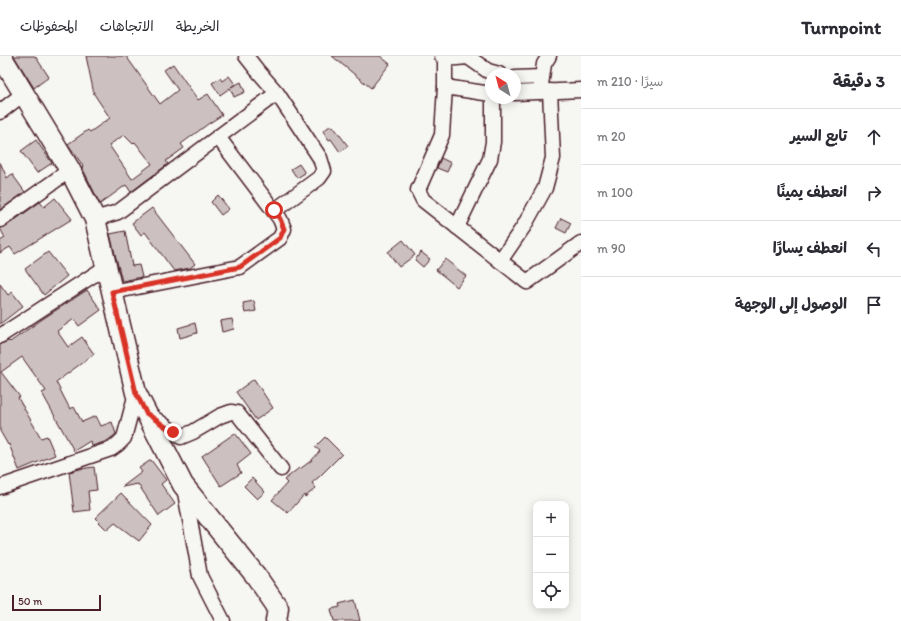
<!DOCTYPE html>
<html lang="ar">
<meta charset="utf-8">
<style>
:root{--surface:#fff;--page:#f7f7f7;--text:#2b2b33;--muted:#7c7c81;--line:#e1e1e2}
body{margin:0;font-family:Itim,"Playpen Sans Arabic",sans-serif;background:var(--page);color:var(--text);direction:rtl}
.controls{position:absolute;right:12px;bottom:12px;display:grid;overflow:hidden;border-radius:8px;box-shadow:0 2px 10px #0003}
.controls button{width:36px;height:36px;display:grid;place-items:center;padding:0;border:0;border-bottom:1px solid var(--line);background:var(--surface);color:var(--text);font:20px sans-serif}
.compass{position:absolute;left:485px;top:12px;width:36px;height:36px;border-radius:50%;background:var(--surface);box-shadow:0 2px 10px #0003;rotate:324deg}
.scale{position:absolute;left:12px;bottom:10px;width:89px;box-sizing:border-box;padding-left:4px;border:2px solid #4a1f2b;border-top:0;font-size:11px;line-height:14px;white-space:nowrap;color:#4a1f2b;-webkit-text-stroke:3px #f6f6f2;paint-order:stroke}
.stop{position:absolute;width:12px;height:12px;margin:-9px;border:3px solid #d93025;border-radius:50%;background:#fff}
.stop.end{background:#d93025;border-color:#fff;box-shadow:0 1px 4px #0008}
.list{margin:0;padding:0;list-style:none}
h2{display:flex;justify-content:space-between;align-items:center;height:52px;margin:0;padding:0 16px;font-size:17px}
h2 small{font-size:13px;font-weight:400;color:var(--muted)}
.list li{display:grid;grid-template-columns:26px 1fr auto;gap:12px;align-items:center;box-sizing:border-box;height:56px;padding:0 16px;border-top:1px solid var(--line)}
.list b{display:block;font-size:15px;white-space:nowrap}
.list em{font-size:13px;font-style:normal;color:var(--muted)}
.icon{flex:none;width:22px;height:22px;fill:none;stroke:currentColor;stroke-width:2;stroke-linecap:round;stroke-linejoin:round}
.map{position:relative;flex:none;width:581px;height:565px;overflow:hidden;direction:ltr}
header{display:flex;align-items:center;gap:24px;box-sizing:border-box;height:56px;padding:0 20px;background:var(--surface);border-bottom:1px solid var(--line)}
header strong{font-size:19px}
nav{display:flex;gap:22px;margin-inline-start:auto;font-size:14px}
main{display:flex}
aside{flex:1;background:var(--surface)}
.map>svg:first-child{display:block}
</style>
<header>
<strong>Turnpoint</strong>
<nav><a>الخريطة</a><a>الاتجاهات</a><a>المحفوظات</a></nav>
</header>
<main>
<aside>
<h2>3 دقيقة<small>سيرًا · 210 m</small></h2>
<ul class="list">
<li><svg class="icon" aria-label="ahead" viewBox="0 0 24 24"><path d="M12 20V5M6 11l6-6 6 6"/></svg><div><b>تابع السير</b></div><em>20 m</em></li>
<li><svg class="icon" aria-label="right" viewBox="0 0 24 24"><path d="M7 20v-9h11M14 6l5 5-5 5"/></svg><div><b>انعطف يمينًا</b></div><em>100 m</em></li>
<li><svg class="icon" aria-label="left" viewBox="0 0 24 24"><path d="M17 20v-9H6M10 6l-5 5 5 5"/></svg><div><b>انعطف يسارًا</b></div><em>90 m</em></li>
<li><svg class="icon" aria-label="arrive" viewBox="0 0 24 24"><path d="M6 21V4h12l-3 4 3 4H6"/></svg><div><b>الوصول إلى الوجهة</b></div></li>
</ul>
</aside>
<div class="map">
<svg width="581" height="565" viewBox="0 0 581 565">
<rect width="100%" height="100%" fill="#f6f6f2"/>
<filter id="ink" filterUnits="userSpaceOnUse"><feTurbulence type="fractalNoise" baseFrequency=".025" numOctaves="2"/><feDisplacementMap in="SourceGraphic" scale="8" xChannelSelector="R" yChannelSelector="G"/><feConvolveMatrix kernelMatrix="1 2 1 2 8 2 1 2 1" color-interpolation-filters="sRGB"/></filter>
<g filter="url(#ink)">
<!-- building -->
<g fill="#ccc1c0" stroke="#4a1f2b" fill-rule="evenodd">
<path d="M 14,0 L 35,0 L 49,21 L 34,32 Z"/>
<path d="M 86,0 L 126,0 L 160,48 L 178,34 L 164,14 L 173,8 L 198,44 L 208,38 L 222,59 L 208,68 L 181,88 L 184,92 L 166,105 L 168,108 L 131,136 L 126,129 L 100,148 L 82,111 L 83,110 L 68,88 L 88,74 L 90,76 L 110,62 L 94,38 ZM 124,79 L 133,88 L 135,86 L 152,108 L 132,123 L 109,89 Z"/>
<path d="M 332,0 L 380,0 L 390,8 L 371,32 Z"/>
<path d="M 229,20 L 235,28 L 231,31 L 241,26 L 245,36 L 234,41 L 230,32 L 220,39 L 212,27 L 220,22 L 222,25 Z"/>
<path d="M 330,70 L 332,71 L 333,70 L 348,90 L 340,96 L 331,83 L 329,84 L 323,75 Z"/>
<path d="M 36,84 L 52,107 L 37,117 L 21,95 Z"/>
<path d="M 441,102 L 451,107 L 447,116 L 437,112 Z"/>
<path d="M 0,106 L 7,122 L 12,118 L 25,136 L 0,154 Z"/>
<path d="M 299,108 L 305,117 L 297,122 L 291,113 Z"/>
<path d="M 218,139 L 229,153 L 221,159 L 211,146 Z"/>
<path d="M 55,142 L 72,163 L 15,198 L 10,191 L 0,197 L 0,185 L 5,182 L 0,172 L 5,171 L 40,146 L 44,151 Z"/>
<path d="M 152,152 L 195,208 L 190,212 L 174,215 L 145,176 L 141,179 L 132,167 Z"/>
<path d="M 561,162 L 571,167 L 566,177 L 556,172 Z"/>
<path d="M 125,175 L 132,210 L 139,209 L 142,221 L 122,225 L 110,178 Z"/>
<path d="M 403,184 L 415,199 L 399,211 L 388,196 Z"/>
<path d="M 48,196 L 67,220 L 44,239 L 25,213 Z"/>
<path d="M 421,196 L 430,203 L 423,211 L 415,204 Z"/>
<path d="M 445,203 L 466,220 L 457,231 L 436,214 Z"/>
<path d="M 0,228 L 8,239 L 12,236 L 23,250 L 0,268 Z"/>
<path d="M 87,234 L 101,254 L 79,270 L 74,263 L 57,275 L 68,291 L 82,281 L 94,298 L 56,326 L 70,353 L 74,351 L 82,366 L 96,360 L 101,370 L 112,366 L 116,378 L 107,385 L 92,390 L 90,385 L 74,395 L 42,337 L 46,335 L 22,301 L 1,316 L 20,341 L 18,342 L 41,382 L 47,380 L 55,399 L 19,414 L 9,388 L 8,389 L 0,375 L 0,288 L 9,285 L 10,286 L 41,264 Z"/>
<path d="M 254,245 L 256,255 L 245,257 L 243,247 Z"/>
<path d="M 232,263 L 234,273 L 222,276 L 220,265 Z"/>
<path d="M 195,267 L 197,277 L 180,282 L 178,272 Z"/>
<path d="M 254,323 L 273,352 L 256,364 L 236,336 Z"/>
<path d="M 235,377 L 251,398 L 237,409 L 241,417 L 221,430 L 202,400 Z"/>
<path d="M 325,381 L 342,398 L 320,420 L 312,427 L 316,432 L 305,441 L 304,439 L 288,457 L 272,444 L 287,427 L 284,424 L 299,412 L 300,413 L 312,404 L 320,395 L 315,391 Z"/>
<path d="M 151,404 L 166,424 L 161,428 L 175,448 L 159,460 L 138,428 L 122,431 L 142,416 L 139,412 Z"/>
<path d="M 94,411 L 97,434 L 88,435 L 90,454 L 74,456 L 69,416 L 80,413 Z"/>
<path d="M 252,422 L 265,436 L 257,443 L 244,430 Z"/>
<path d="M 121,437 L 152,469 L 139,485 L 115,467 L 107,474 L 95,462 Z"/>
<path d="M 355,544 L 360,565 L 334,565 L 331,553 L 340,551 L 339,548 Z"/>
</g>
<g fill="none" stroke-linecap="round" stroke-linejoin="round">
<defs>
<g id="minor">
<path d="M 246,0 L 257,14 L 277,37 L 320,102 L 324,115 L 319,122 L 274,155 L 218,81 L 277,37"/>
<path d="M 442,0 L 445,3 L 445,31 L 442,79 L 418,134 L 423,144 L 527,226 L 581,187"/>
<path d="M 445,3 L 468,1 L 488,15 L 499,18"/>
<path d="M 515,22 L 542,21"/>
<path d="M 445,31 L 491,38"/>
<path d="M 540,36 L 544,8 L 549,0"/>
<path d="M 515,37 L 581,34"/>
<path d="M 0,56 L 23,38"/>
<path d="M 95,163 L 118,156 L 218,81"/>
<path d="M 0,164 L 70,114"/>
<path d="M 457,171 L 490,103 L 493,86 L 493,42"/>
<path d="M 500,205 L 524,170 L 545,132 L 553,102 L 550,35"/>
<path d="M 112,236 L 240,211 L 280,182 L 284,173 L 280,163 L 274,155"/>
<path d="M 0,280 L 106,211"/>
<path d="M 148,358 L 181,381 L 193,376 L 220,360 L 231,356 L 237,357 L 281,413"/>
<path d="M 0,431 L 111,393 L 118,388 L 124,382 L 136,337"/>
<path d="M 184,431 L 200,520 L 223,565"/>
</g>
<path id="secondary" d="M 1,0 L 70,114 L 95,163 L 136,337 L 183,429 L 256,520 L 278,552 L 276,565"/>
</defs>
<!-- minor casing -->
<use href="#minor" stroke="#4a1f2b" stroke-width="17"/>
<!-- secondary casing -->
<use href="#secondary" stroke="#4a1f2b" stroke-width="23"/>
<!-- minor -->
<use href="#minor" stroke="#f6f6f2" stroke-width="14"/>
<!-- secondary -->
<use href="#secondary" stroke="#f6f6f2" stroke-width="20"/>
</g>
</g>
<g fill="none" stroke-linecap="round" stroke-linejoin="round" filter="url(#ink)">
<!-- route -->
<path stroke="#d93025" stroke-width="5" d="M 173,376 L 146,357 L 136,337 L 112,236 L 240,211 L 280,182 L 284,173 L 280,163 L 274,154"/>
</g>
</svg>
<div class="controls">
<button>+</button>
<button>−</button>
<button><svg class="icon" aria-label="locate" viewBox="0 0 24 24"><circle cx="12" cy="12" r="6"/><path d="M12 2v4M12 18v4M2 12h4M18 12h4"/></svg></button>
</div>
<svg class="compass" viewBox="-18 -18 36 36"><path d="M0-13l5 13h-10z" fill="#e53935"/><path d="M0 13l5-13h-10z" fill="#7c7c81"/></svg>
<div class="scale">50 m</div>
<div class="stop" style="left:274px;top:154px"></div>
<div class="stop end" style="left:173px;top:376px"></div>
</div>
</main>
